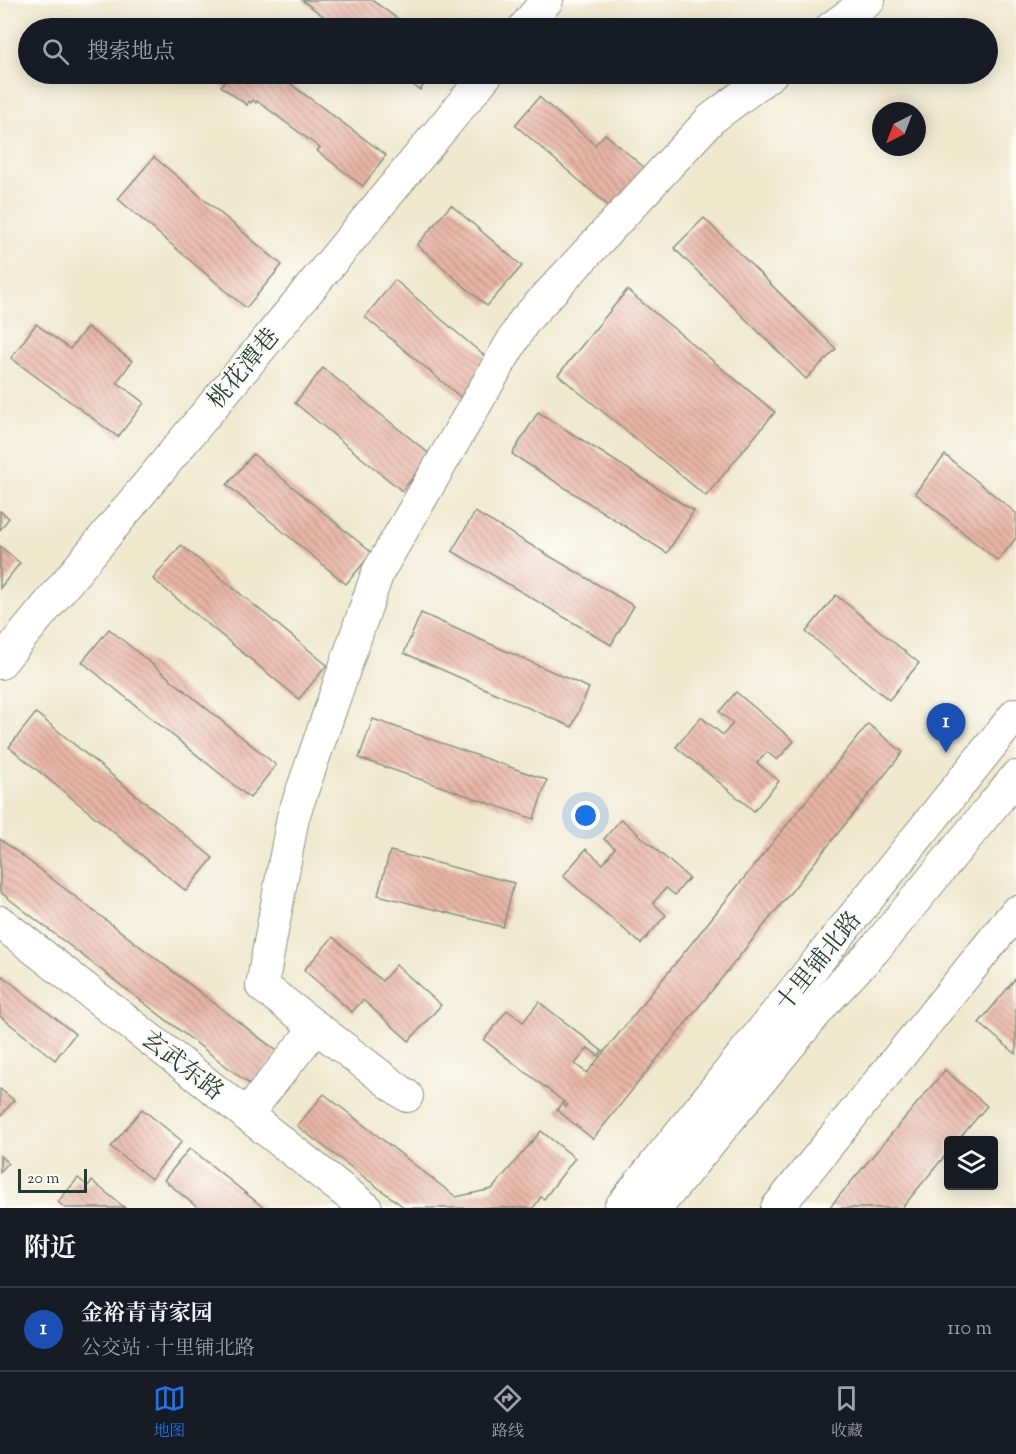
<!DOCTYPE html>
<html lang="zh">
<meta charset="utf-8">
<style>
:root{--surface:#171b24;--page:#20242c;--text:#f1f3f6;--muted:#9ea1a6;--line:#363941;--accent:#1a73e8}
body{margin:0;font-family:"Sorts Mill Goudy","Noto Serif SC",serif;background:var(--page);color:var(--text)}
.controls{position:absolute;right:18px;bottom:18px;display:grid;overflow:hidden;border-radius:6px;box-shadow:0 3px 15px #0003}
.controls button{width:54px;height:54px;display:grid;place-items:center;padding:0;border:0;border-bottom:2px solid var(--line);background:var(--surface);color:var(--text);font:30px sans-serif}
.compass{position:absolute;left:872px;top:102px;width:54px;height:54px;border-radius:50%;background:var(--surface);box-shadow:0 3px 15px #0003;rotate:222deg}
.scale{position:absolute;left:18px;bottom:15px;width:69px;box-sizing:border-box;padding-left:6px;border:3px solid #1f3d34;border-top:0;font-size:16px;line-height:21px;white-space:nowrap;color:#1f3d34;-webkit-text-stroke:4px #fdfcf7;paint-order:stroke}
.you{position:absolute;left:586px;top:816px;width:21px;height:21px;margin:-15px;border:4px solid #fff;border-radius:50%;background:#1a73e8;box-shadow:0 0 0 9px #1a73e833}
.badge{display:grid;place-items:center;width:39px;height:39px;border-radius:50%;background:var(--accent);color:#fff;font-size:20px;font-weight:700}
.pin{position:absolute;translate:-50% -50px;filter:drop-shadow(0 2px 3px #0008)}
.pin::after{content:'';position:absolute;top:32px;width:21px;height:18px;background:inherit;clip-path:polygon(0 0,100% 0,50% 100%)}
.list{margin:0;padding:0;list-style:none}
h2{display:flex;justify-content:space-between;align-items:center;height:78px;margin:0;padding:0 24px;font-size:26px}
h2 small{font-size:20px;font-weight:400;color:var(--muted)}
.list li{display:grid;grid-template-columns:39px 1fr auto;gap:18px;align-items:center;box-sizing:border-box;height:84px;padding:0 24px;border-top:2px solid var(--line)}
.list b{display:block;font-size:22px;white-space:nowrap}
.list p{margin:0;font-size:20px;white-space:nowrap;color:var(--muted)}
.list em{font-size:20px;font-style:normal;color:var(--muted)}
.icon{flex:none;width:33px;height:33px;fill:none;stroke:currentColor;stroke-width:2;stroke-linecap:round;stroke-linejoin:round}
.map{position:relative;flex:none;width:1016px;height:1208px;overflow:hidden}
.search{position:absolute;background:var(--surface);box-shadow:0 3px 15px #0003;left:18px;right:18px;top:18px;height:66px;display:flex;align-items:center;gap:15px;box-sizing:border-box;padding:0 21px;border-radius:33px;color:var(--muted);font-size:22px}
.sheet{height:162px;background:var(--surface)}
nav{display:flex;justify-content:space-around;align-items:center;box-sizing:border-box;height:84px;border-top:2px solid var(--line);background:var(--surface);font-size:16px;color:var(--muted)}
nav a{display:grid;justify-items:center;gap:3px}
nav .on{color:var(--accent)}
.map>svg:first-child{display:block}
</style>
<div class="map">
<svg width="1016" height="1208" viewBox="0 0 1016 1208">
<defs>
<pattern id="building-back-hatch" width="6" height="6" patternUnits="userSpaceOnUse" patternTransform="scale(1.5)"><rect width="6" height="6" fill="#e8b5a5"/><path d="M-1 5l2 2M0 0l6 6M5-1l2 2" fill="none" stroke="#bb9487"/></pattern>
</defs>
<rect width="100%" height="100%" fill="#fdfcf7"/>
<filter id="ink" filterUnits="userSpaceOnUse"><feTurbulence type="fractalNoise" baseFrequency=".0167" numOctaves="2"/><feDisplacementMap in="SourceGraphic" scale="12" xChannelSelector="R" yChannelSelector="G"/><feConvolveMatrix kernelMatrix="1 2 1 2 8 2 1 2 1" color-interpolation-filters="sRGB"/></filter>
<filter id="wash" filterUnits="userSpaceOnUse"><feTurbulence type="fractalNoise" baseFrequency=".008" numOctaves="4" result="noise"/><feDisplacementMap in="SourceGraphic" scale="24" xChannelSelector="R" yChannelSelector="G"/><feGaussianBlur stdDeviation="1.35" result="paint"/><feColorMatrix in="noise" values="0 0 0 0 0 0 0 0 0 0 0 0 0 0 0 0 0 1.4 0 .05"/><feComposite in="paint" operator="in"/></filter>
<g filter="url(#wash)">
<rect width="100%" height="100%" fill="#efe8cd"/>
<g id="blocks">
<!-- building -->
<g fill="url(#building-back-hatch)">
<path d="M 302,0 L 372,0 L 410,28 L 339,28 Z"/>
<path d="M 231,74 L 277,74 L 386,155 L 363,186 L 317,151 L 320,148 L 257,101 L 256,103 L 253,100 L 251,103 L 249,101 L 247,105 L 221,86 Z"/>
<path d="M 398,74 L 432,74 L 420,90 Z"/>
<path d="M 539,97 L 595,145 L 605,134 L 646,169 L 612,209 L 515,125 Z"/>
<path d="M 154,157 L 282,265 L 246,308 L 118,199 Z"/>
<path d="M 451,205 L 522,266 L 487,306 L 417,245 Z"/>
<path d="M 704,218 L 836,349 L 806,379 L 674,248 Z"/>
<path d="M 395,280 L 500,369 L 470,405 L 365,317 Z"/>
<path d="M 627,290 L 775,412 L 706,496 L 558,375 Z"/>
<path d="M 36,324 L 70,349 L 87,327 L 132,361 L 117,382 L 144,403 L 118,437 L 11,358 Z"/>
<path d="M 323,368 L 431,455 L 402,491 L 295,403 Z"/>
<path d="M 538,412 L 694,511 L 667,553 L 512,454 Z"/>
<path d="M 253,454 L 372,553 L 346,584 L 227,485 Z"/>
<path d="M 945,455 L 1016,513 L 1016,538 L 998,561 L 915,493 Z"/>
<path d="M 0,511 L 9,518 L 0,530 Z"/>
<path d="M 475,512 L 634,606 L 611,645 L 452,551 Z"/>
<path d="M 181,545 L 327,665 L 299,699 L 153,579 Z"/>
<path d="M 0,546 L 20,563 L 0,588 Z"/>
<path d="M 836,595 L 919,663 L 889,700 L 806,632 Z"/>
<path d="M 421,613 L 589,688 L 572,727 L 404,653 Z"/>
<path d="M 109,629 L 276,765 L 250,798 L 82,662 Z"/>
<path d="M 736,692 L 794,741 L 777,760 L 767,752 L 757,763 L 779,781 L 754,811 L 676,747 L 701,717 L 723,735 L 733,723 L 719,712 Z"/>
<path d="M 36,713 L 213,858 L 186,891 L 9,747 Z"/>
<path d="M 373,719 L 547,780 L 534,819 L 359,758 Z"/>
<path d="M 868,724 L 903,752 L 593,1139 L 557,1110 L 562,1103 L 566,1107 L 568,1105 L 484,1040 L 507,1010 L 523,1022 L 539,1002 L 602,1051 L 598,1056 L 588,1048 L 575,1064 L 587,1073 Z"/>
<path d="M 621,819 L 689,878 L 675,895 L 666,888 L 653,903 L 666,915 L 641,944 L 563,876 L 586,849 L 603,864 L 615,848 L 604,839 Z"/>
<path d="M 0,839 L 278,1052 L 252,1086 L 0,892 Z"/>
<path d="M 390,851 L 514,883 L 503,927 L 378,895 Z"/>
<path d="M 333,937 L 382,981 L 396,965 L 441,1005 L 409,1041 L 363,1000 L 352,1012 L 304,970 Z"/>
<path d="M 0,974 L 75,1034 L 55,1060 L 0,1016 Z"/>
<path d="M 1016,978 L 1016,1054 L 979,1023 Z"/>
<path d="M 945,1070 L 987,1106 L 958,1140 L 948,1140 L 948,1152 L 902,1208 L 829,1208 Z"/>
<path d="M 0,1089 L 14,1100 L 0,1117 Z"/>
<path d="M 324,1094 L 456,1197 L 492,1189 L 541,1131 L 575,1158 L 544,1199 L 541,1197 L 533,1208 L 405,1208 L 297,1126 Z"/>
<path d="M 142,1109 L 182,1141 L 151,1179 L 111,1147 Z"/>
<path d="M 190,1148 L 264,1208 L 198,1208 L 164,1180 Z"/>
<path d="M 0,1156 L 8,1163 L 0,1172 Z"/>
<path d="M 78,1178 L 88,1186 L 92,1181 L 125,1208 L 65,1208 L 58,1202 Z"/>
</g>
</g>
</g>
<g filter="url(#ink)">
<use href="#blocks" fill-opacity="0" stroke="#879280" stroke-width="1.5"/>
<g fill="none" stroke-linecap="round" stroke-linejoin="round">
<defs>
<g id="minor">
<path d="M 524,28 L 547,0"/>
<path d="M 831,28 L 869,0"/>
<path d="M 0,663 L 487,74"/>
<path d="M 0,922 L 366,1208"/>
<path d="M 407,1096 L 262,986 L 293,817 L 378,572 L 524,321 L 711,119 L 771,74"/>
<path d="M 246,1115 L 316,1027"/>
<path d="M 620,1208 L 1016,714"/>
<path d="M 656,1208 L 825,1002 L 874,950 L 1016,777"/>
<path d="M 777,1208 L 1016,912"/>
</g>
</defs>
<!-- minor casing -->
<use href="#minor" stroke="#879280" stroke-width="34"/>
<!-- minor -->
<use href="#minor" stroke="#fff" stroke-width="32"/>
</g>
</g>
<g text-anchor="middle" stroke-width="5" stroke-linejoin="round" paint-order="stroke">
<!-- street labels -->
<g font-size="24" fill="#1f3d34" stroke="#fdfcf7">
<text transform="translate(243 368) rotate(-50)" y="8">桃花潭巷</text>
<text transform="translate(818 961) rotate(-51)" y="8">十里铺北路</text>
<text transform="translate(183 1065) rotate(38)" y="8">玄武东路</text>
</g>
</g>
</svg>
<div class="controls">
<button><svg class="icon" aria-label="layers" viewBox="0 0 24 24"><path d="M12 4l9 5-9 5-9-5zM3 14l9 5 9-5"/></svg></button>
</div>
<svg class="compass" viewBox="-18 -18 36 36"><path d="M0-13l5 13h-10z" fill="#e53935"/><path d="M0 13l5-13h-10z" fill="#9ea1a6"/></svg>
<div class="scale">20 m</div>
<div class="you"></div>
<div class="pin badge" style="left:946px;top:753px;background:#1a4fb4">1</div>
<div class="search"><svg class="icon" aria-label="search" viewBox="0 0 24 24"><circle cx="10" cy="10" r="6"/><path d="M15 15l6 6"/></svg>搜索地点</div>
</div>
<section class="sheet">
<h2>附近<small></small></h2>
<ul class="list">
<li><span class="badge" style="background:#1a4fb4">1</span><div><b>金裕青青家园</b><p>公交站 · 十里铺北路</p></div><em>110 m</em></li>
</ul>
</section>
<nav>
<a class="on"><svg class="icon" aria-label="map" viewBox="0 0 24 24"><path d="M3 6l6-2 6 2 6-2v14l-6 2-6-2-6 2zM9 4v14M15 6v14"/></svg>地图</a>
<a><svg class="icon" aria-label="directions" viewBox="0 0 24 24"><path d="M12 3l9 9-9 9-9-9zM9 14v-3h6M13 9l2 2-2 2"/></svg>路线</a>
<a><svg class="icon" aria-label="saved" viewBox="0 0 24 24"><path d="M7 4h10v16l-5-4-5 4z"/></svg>收藏</a>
</nav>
